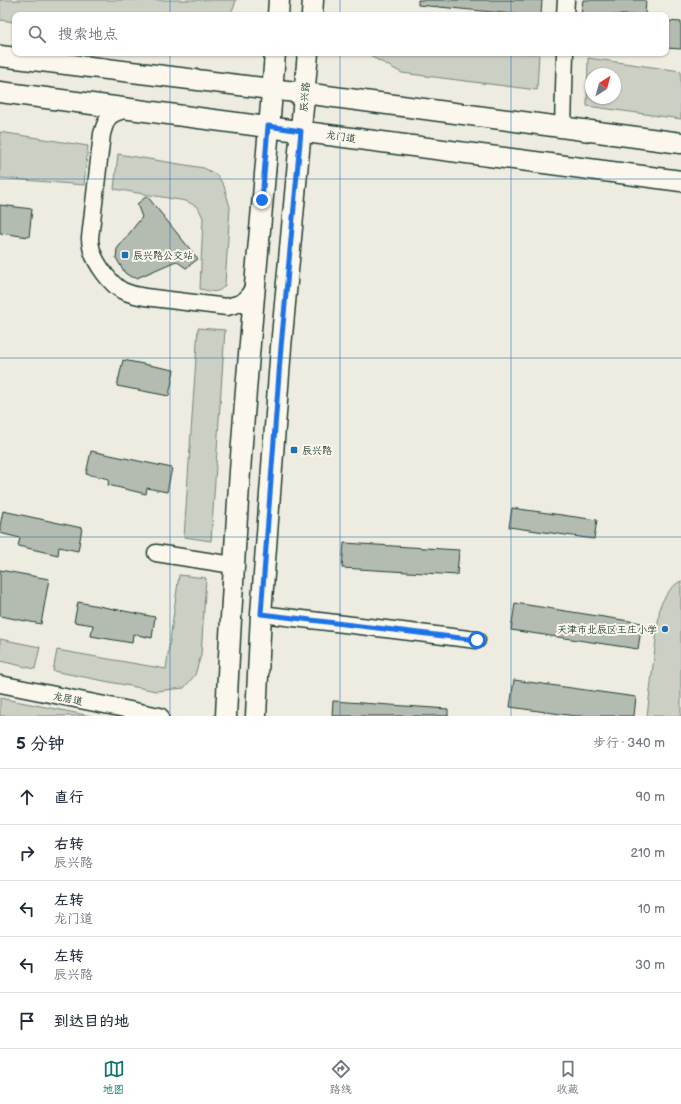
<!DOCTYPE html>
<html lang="zh">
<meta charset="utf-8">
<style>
:root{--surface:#fff;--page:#f2f2f3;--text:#1f2937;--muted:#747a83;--line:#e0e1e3;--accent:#0f766e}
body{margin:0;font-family:"Balsamiq Sans","LXGW WenKai TC",sans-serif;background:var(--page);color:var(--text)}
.compass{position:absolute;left:585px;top:68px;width:36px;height:36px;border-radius:50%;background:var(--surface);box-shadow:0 1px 3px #0004;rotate:36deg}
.stop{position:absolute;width:12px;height:12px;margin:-9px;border:3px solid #1a73e8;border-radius:50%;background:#fff}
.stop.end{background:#1a73e8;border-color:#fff;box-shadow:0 1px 4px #0008}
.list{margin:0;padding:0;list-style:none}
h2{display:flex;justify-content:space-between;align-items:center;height:52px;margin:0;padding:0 16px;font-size:17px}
h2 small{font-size:13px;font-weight:400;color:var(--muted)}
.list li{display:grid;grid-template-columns:26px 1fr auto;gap:12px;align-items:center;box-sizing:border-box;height:56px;padding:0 16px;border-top:1px solid var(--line)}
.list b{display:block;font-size:15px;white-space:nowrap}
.list p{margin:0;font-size:13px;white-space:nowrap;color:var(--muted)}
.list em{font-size:13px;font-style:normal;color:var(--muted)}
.icon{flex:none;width:22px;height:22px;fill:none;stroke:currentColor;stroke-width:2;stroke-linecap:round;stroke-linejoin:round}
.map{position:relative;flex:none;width:681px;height:716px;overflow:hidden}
.search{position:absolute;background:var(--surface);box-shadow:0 1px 3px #0004;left:12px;right:12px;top:12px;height:44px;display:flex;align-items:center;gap:10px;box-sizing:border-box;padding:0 14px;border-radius:8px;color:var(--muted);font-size:15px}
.sheet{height:332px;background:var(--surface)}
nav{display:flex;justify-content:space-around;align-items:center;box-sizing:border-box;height:56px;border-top:1px solid var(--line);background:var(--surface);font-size:11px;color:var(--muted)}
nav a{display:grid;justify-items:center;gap:2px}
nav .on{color:var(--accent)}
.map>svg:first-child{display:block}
</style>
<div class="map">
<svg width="681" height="716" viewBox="0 0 681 716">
<rect width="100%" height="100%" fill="#eeece1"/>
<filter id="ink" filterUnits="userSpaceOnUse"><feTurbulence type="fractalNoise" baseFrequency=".025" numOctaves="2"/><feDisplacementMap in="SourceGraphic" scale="8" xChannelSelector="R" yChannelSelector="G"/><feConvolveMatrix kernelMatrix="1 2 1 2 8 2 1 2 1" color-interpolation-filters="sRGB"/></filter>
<g filter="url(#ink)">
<!-- green -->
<g fill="#cbcfc4" stroke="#75867c" fill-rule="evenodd">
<path d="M 0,0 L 236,0 L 234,7 L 229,15 L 15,15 L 15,22 L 0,20 Z"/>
<path d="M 371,53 L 539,53 L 537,90 L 402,73 L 372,57 Z"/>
<path d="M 588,58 L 681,71 L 681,119 L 587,106 ZM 591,74 L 615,74 L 615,98 L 591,98 Z"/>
<path d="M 0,132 L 88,146 L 84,185 L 0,178 Z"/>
<path d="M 118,154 L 204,168 L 217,175 L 224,186 L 230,207 L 225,285 C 218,295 211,291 200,289 L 203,218 L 198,207 L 186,201 L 114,189 Z"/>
<path d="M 198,328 L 225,330 L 211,541 L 184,537 Z"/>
<path d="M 179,575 L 206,578 L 201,655 L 195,675 L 184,688 L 156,691 L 53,671 L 57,650 L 166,669 Z"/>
<path d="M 681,581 L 681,716 L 647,716 L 660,606 C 665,596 671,586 681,581 Z"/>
<path d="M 0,639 L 40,647 L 35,669 L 0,661 Z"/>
<path d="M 0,698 L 91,716 L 0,716 Z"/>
</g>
<!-- building -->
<g fill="#b4bbb0" stroke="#1f3d34">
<path d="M 418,0 L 542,0 L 541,15 L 524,15 L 418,5 Z"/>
<path d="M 583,0 L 646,0 L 645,15 L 581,15 Z"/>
<path d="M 666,21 L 681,22 L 681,49 L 666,48 Z"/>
<path d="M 147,196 L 198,259 L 186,268 L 176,261 L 137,278 L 131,277 L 125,273 L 116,258 L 117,249 L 142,217 L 137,204 Z"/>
<path d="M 0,205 L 32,209 L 29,237 L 0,233 Z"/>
<path d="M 123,360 L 174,370 L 169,396 L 117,386 Z"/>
<path d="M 91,451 L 172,468 L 167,492 L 147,488 L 146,494 L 108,485 L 109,479 L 86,474 Z"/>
<path d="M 512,508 L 597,520 L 594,539 L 509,527 Z"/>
<path d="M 3,511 L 82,528 L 78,551 L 59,547 L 58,555 L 18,546 L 20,538 L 0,533 L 0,526 Z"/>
<path d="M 344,543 L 459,550 L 457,575 L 342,568 Z"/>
<path d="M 0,570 L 49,579 L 41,624 L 0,616 Z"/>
<path d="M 78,602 L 155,617 L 152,638 L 133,634 L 132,643 L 91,636 L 93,625 L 74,622 Z"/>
<path d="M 515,603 L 642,623 L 638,649 L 511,630 Z"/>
<path d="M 514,680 L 636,697 L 634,716 L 575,716 L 510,707 Z"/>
<path d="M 333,701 L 448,709 L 448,716 L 332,716 Z"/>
</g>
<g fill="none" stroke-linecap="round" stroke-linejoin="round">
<defs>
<g id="minor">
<path d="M 565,15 L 566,0"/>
<path d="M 127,109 C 109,114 107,116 102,134 L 90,238 C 90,243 91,247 92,251 C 96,264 111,285 123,291 C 130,294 138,296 145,297 L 227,307 L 241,303 L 247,298 L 256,283"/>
<path d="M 563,127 L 565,53"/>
<path d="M 156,553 L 233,565"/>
<path d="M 261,614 L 477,640"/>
<path d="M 0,684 L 160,716"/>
</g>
<g id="major">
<path d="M 278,15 L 279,0"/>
<path d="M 312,15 L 313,0"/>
<path d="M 0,56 L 304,93 L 681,143"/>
<path d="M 0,92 L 681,181"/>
<path d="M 226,716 C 232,591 239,467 250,343 C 258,246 268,150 275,53"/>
<path d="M 256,716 L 261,614 L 281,347 L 308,53"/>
</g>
</defs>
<!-- minor casing -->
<use href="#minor" stroke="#1f3d34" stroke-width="19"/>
<!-- major casing -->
<use href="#major" stroke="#1f3d34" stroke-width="23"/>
<!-- minor -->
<use href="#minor" stroke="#fbf7ec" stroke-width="16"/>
<!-- major -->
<use href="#major" stroke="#fbf7ec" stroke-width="20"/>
</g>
</g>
<g fill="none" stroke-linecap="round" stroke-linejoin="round" filter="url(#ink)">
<!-- route -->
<path stroke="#1a73e8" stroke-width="5" d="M 262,200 L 268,126 L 301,131 L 281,347 L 261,614 L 477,640"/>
</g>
<!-- grid -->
<path fill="none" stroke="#1f6fb2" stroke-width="1" stroke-opacity="0.55" d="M 170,0 L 170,15M 340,0 L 340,15M 511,0 L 511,15M 170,53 L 170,716M 340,53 L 340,716M 511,53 L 511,716M 0,179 L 681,179M 0,358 L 681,358M 0,537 L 681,537"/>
<!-- markers -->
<g fill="#1f6fb2" stroke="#fbf7ec" stroke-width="1.5">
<rect x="121" y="251" width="8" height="8" rx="2"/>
<rect x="290" y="446" width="8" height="8" rx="2"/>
<circle cx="665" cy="629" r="4"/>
</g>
<g text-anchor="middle" stroke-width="4" stroke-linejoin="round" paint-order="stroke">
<!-- street labels -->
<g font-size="10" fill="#1f3d34" stroke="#fbf7ec">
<text transform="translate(304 97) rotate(-85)" y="4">辰兴路</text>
<text transform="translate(341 136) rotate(8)" y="4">龙门道</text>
<text transform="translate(68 698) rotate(11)" y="4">龙居道</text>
</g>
<!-- poi labels -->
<g font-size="10" fill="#1f3d34" stroke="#fbf7ec" text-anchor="start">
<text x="133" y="259">辰兴路公交站</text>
<text x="302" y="454">辰兴路</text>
<text x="657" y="633" text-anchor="end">天津市北辰区王庄小学</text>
</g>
</g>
</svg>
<svg class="compass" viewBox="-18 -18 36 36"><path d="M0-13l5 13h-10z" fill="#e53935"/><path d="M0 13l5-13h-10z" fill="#747a83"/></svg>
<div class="stop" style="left:477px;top:640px"></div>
<div class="stop end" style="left:262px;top:200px"></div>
<div class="search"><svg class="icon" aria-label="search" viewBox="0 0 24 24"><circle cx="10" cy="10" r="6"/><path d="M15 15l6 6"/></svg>搜索地点</div>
</div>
<section class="sheet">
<h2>5 分钟<small>步行 · 340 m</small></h2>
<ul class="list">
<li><svg class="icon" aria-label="ahead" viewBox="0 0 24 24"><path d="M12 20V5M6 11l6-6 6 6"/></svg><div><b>直行</b></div><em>90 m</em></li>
<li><svg class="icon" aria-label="right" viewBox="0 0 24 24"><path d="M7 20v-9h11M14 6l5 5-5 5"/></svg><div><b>右转</b><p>辰兴路</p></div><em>210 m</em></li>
<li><svg class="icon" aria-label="left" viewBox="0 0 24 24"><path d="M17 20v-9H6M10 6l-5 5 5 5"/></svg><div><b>左转</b><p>龙门道</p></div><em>10 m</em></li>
<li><svg class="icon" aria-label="left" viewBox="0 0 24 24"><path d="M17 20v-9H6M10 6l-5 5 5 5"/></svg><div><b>左转</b><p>辰兴路</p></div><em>30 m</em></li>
<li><svg class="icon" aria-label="arrive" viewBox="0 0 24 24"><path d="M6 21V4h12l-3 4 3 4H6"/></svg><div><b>到达目的地</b></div></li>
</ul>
</section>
<nav>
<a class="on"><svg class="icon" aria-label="map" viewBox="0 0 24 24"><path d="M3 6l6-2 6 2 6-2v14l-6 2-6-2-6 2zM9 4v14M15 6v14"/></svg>地图</a>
<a><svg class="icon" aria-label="directions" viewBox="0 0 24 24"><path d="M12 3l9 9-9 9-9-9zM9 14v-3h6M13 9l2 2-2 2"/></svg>路线</a>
<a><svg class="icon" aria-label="saved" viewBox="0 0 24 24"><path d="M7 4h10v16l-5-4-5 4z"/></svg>收藏</a>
</nav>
